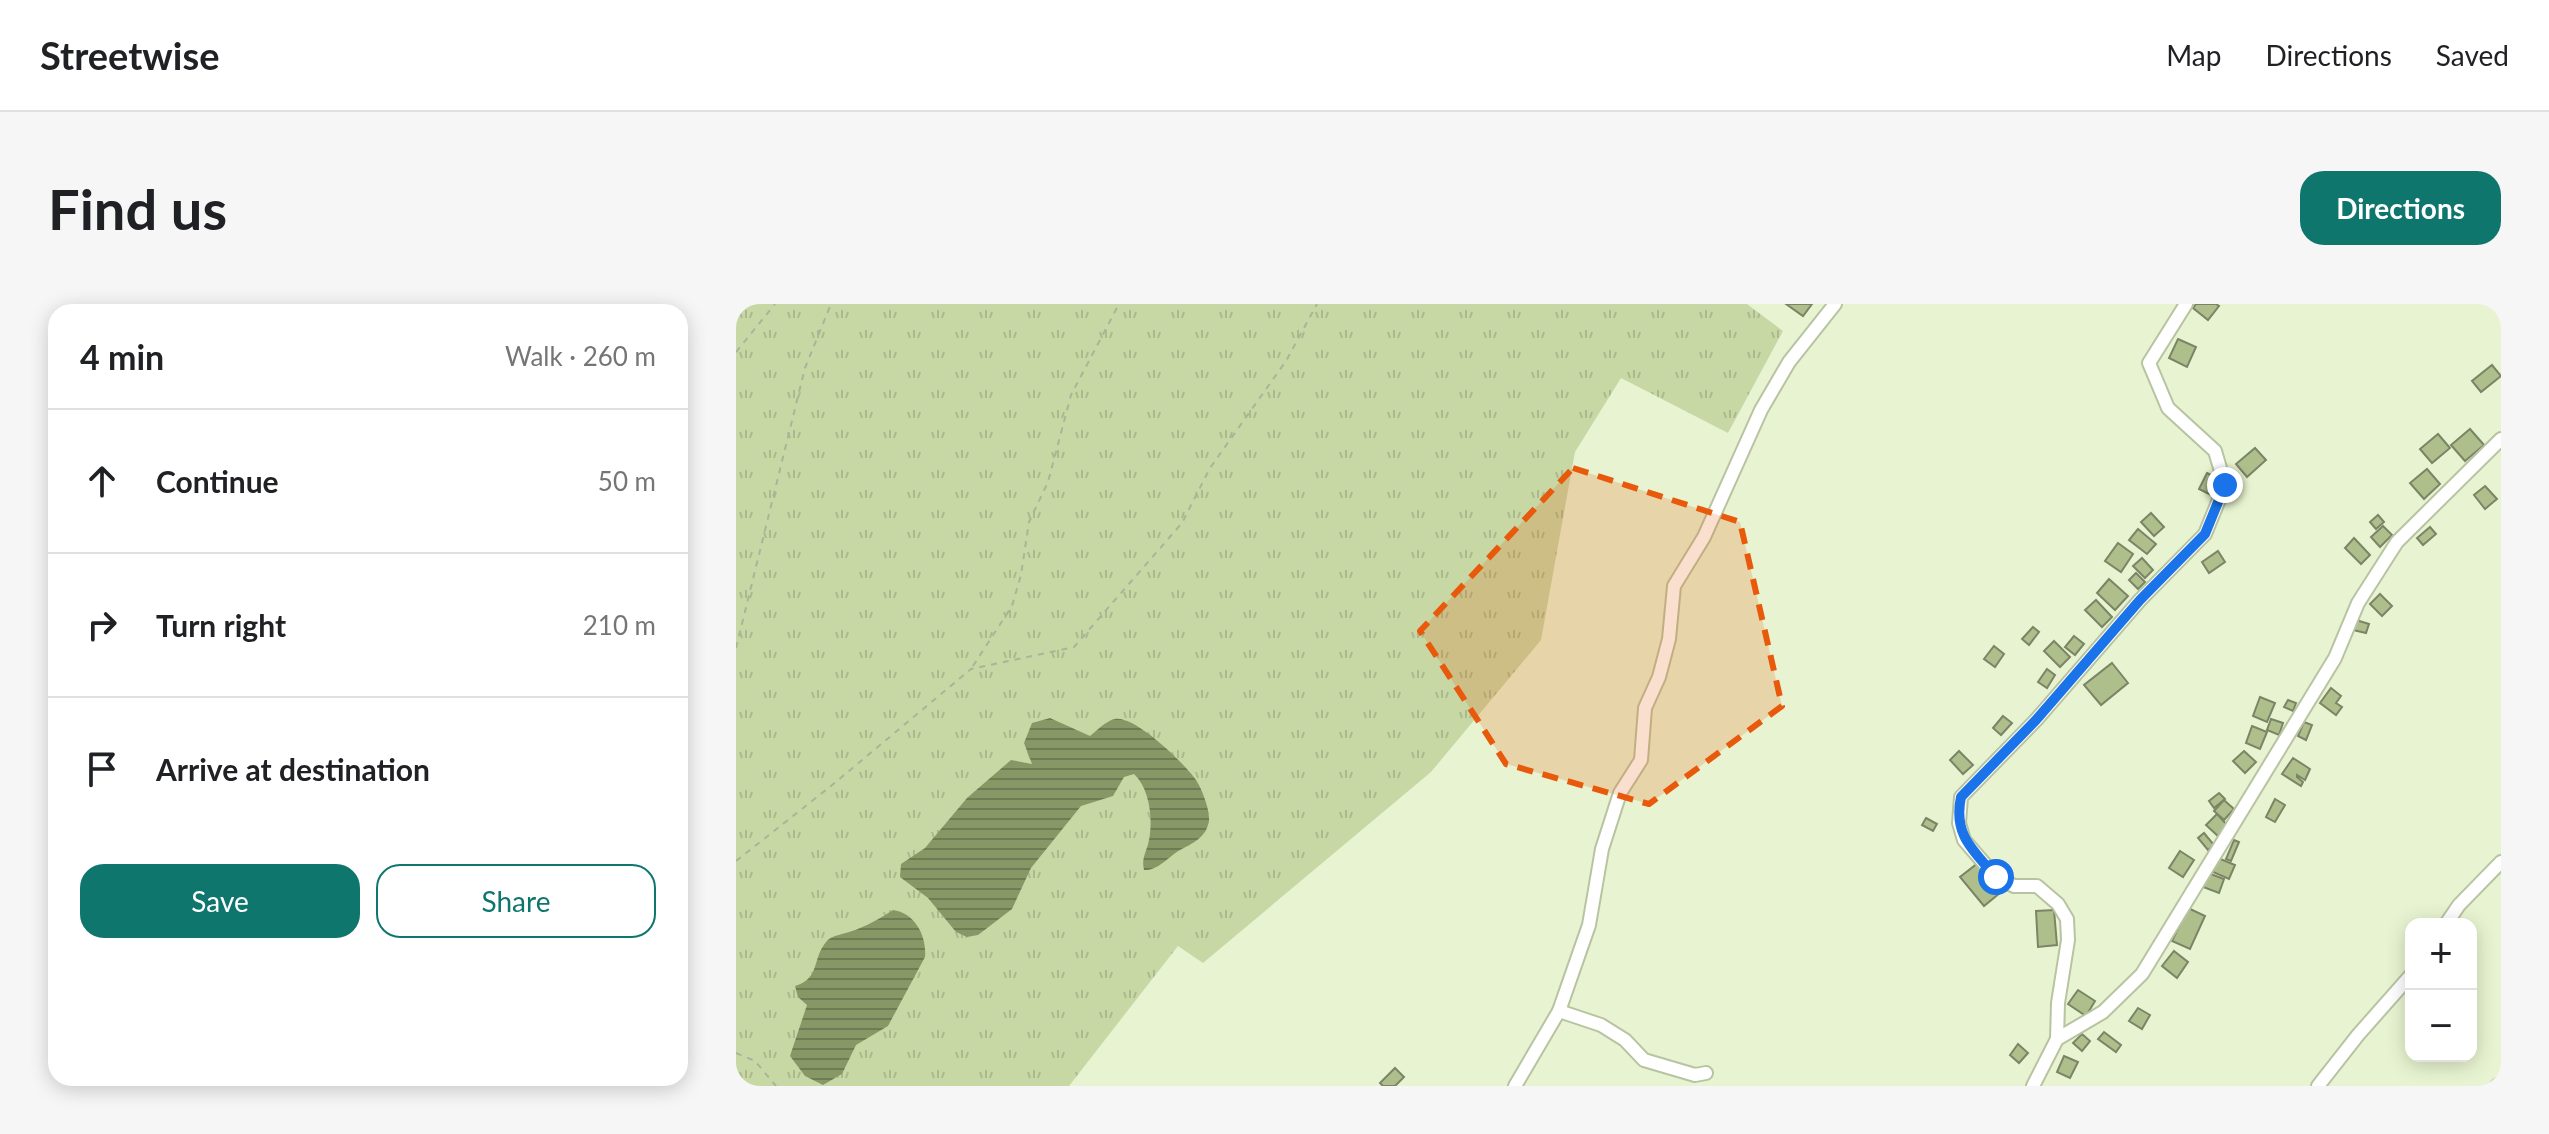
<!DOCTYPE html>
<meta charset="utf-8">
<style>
:root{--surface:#fff;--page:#f6f6f6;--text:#202124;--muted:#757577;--line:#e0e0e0;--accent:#0f766e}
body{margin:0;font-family:Lato,sans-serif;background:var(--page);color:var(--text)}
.controls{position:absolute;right:24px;bottom:24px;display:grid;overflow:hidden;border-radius:16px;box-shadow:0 4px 20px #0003}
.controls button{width:72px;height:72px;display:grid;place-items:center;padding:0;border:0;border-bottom:2px solid var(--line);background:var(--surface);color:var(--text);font:40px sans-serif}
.stop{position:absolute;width:24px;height:24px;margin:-18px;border:6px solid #1a73e8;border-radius:50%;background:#fff}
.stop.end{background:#1a73e8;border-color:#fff;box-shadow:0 2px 8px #0008}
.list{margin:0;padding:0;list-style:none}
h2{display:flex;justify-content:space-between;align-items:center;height:104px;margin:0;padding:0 32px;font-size:34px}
h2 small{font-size:26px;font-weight:400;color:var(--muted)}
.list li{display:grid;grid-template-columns:52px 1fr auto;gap:24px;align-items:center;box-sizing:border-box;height:144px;padding:0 32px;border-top:2px solid var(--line)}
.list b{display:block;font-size:30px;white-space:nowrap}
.list em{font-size:26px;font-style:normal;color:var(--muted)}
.actions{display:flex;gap:16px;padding:24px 32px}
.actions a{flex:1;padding:18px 0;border:2px solid var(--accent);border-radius:24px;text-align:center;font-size:28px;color:var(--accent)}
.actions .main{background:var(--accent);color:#fff}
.icon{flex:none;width:44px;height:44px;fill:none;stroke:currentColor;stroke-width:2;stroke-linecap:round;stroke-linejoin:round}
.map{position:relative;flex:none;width:1765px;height:782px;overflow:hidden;border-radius:24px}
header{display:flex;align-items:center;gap:48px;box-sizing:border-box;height:112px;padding:0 40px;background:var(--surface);border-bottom:2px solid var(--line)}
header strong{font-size:38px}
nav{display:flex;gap:44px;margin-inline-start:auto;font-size:28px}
.intro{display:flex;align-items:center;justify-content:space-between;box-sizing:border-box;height:192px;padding:0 48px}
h1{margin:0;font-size:56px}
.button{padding:20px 36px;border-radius:24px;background:var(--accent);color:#fff;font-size:28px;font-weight:700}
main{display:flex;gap:48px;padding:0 48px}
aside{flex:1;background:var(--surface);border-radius:24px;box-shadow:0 4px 20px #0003}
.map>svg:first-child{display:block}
</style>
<header>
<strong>Streetwise</strong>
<nav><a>Map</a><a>Directions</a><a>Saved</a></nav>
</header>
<div class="intro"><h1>Find us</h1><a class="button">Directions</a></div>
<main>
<aside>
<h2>4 min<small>Walk · 260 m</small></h2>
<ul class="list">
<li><svg class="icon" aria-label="ahead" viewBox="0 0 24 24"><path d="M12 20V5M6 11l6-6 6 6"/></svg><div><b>Continue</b></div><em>50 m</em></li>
<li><svg class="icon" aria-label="right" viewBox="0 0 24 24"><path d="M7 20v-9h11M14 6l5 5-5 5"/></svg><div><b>Turn right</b></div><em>210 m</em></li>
<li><svg class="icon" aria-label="arrive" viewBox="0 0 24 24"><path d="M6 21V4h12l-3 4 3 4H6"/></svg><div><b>Arrive at destination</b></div></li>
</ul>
<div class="actions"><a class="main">Save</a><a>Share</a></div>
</aside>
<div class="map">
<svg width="1765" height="782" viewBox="0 0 1765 782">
<defs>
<pattern id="grass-tufts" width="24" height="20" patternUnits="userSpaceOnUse" patternTransform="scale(2)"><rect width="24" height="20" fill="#c7d8a5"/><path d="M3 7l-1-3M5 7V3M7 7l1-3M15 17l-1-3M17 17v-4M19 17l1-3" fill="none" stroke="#abb98d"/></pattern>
<pattern id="water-rules" width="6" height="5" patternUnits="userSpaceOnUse" patternTransform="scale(2)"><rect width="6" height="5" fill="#879766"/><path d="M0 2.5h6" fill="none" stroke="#6e7b53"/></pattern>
</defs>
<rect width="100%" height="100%" fill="#e8f4d1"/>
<!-- grass -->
<path fill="url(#grass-tufts)" d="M 0,0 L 1011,0 L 1047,27 L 992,129 L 885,74 L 839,148 L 805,336 L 695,468 L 467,659 L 442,642 L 333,782 L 0,782 Z"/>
<!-- water -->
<g fill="url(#water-rules)">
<path d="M 314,414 L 354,432 C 360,427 371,416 379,415 C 399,411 449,460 460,476 C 466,485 474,506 473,517 C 470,534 457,539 444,546 C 432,553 422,567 408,566 C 405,554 411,547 413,536 C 417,515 414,485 398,470 L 388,473 L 377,492 L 345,502 L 295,564 L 276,605 L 242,631 L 231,633 L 220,628 L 192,594 L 164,573 L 165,560 L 189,544 L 231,494 L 275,456 L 296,460 L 288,439 L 296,419 Z"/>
<path d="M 157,606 C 179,609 191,632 189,653 L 152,722 L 120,741 L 106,770 L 87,781 L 69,772 L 54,752 L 71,701 L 62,693 L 59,682 C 84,675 76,655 90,638 C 94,633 99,632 106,630 C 126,625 140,617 157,606 Z"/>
</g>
<!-- building -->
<g fill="#aebf8c" stroke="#7b8566" stroke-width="2">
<path d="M 1050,0 L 1076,0 L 1067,12 Z"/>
<path d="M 1460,0 L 1480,0 L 1483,2 L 1472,16 L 1457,4 Z"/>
<path d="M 1442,35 L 1460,43 L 1451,63 L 1433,54 Z"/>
<path d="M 1756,61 L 1765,72 L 1745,88 L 1736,77 Z"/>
<path d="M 1734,125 L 1748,141 L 1729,157 L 1715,141 Z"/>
<path d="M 1702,130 L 1714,144 L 1696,159 L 1684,145 Z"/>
<path d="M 1519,144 L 1530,156 L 1511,173 L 1500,160 Z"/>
<path d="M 1691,165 L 1704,180 L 1688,195 L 1674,179 Z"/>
<path d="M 1471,169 L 1483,175 L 1475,191 L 1463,185 Z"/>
<path d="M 1749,182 L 1761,195 L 1749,205 L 1738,191 Z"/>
<path d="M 1415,209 L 1428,223 L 1418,232 L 1405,218 Z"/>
<path d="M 1642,211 L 1648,218 L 1640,225 L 1634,218 Z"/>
<path d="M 1647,222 L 1656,231 L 1644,243 L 1635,233 Z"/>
<path d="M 1694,223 L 1700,230 L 1687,241 L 1681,234 Z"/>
<path d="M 1402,225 L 1420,240 L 1411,250 L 1393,236 Z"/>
<path d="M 1618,234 L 1634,251 L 1625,260 L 1609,244 Z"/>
<path d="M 1382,239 L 1397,250 L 1385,268 L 1369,257 Z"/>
<path d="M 1482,247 L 1489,258 L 1473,269 L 1466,258 Z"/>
<path d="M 1406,254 L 1417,266 L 1409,274 L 1397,262 Z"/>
<path d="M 1400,269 L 1409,278 L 1402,285 L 1393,276 Z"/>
<path d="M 1373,275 L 1392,292 L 1379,306 L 1361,289 Z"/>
<path d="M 1644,290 L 1656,302 L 1646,312 L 1634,300 Z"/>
<path d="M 1360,296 L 1376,313 L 1366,323 L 1349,306 Z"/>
<path d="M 1620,316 L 1633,320 L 1630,329 L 1617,326 Z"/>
<path d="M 1297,323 L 1303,328 L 1293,341 L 1286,335 Z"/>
<path d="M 1338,332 L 1348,340 L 1339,351 L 1329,343 Z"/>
<path d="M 1318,337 L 1334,353 L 1324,363 L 1308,347 Z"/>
<path d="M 1258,342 L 1268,350 L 1259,363 L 1248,355 Z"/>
<path d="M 1376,359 L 1392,379 L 1365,401 L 1348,381 Z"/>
<path d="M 1311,365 L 1319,371 L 1311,384 L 1302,378 Z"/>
<path d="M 1595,384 L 1605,392 L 1600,399 L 1606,403 L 1600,411 L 1584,399 Z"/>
<path d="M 1524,393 L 1539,399 L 1531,418 L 1517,412 Z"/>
<path d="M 1552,396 L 1560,399 L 1557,407 L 1548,403 Z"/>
<path d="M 1267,412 L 1276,419 L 1265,431 L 1257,424 Z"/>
<path d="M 1535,415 L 1547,419 L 1543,431 L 1531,426 Z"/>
<path d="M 1568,418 L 1576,421 L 1570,436 L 1562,432 Z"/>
<path d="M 1516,422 L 1531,428 L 1524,445 L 1510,439 Z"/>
<path d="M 1223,447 L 1237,461 L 1227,470 L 1214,456 Z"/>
<path d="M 1508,447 L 1520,458 L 1509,469 L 1497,457 Z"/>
<path d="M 1557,454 L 1574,465 L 1569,476 L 1561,471 L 1561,473 L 1567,478 L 1565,482 L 1546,470 Z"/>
<path d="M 1483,489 L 1489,495 L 1478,504 L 1473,497 Z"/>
<path d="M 1539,495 L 1549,501 L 1539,518 L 1530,513 Z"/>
<path d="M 1488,496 L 1498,505 L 1488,516 L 1478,507 Z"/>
<path d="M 1481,510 L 1493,523 L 1483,533 L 1470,521 Z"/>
<path d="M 1190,514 L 1201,520 L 1197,527 L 1186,521 Z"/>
<path d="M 1468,529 L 1478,541 L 1472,546 L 1462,534 Z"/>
<path d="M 1498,536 L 1503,538 L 1495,557 L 1490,555 Z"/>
<path d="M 1444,547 L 1458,556 L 1447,573 L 1433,564 Z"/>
<path d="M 1482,554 L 1499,561 L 1493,575 L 1477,568 Z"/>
<path d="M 1242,559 L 1265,588 L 1248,602 L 1224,573 Z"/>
<path d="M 1472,569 L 1488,575 L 1483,589 L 1467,583 Z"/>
<path d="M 1452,604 L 1469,612 L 1454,645 L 1436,637 Z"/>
<path d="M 1318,606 L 1321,641 L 1302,643 L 1300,607 Z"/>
<path d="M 1438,647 L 1452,658 L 1441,674 L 1426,662 Z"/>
<path d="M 1342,686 L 1359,697 L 1350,712 L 1332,700 Z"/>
<path d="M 1402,704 L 1414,711 L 1406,725 L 1393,717 Z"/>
<path d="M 1368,728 L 1385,741 L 1380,748 L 1362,735 Z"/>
<path d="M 1346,730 L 1354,737 L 1346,747 L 1337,739 Z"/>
<path d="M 1282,740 L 1292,749 L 1283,759 L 1274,751 Z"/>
<path d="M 1328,752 L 1342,758 L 1334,774 L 1321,768 Z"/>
<path d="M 659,764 L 668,773 L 659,782 L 647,782 L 644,779 Z"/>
</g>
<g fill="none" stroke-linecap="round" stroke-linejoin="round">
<defs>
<g id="street">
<path d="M 1710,620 L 1723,601 L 1765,558"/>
<path d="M 823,707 L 865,721 L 889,736 L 908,756 L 959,771 L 970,769"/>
<path d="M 1321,735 L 1322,699 L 1332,636 L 1331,615 L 1322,600 L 1301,582 L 1278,582 L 1260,573 L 1228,536 L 1223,519 L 1225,493 L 1300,416 L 1404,296 L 1469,230 L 1489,181 L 1479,147 L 1432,104 L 1413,59 L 1450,0"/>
<path d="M 779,782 L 823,707 L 853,621 L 866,545 L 884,489 L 905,456 L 909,404 L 923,373 L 933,335 L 938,282 L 968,233 L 1025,106 L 1053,58 L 1099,0"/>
<path d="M 1297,782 L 1321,735 L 1367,708 L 1406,670 L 1599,354 L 1622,299 L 1661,238 L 1765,135"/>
<path d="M 1582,782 L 1622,731 L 1675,671"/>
<path d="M 1761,782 L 1765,779"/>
</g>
</defs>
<!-- street casing -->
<use href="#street" stroke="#b8c3a2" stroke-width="16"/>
<!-- path -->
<g stroke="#abb498" stroke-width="2" stroke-dasharray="6 6" stroke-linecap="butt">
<path d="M 0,48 L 39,0"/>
<path d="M 0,344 L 69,64 L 95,0"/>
<path d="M 237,362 L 276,302 L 285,271 L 293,218 L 312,178 L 335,91 L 383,0"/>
<path d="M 0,557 L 95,482 L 235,365 L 338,343 L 446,219 L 474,164 L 550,57 L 581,0"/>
<path d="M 0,749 L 19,757 L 40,782"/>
</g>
<!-- street -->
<use href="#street" stroke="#fff" stroke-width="12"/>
</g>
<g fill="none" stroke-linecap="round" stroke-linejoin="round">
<!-- route -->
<path stroke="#1a73e8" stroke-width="10" d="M 1260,573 C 1237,546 1217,531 1225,493 L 1300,416 L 1404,296 L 1469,230 L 1489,181"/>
</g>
<!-- marked area -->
<path fill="#e8590c" fill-opacity="0.2" stroke="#e8590c" stroke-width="6" stroke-dasharray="16 10" stroke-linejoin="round" d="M 837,164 L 1004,218 L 1046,402 L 913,500 L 770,460 L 684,327 Z"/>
</svg>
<div class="controls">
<button>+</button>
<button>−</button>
</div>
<div class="stop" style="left:1260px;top:573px"></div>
<div class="stop end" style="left:1489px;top:181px"></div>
</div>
</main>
